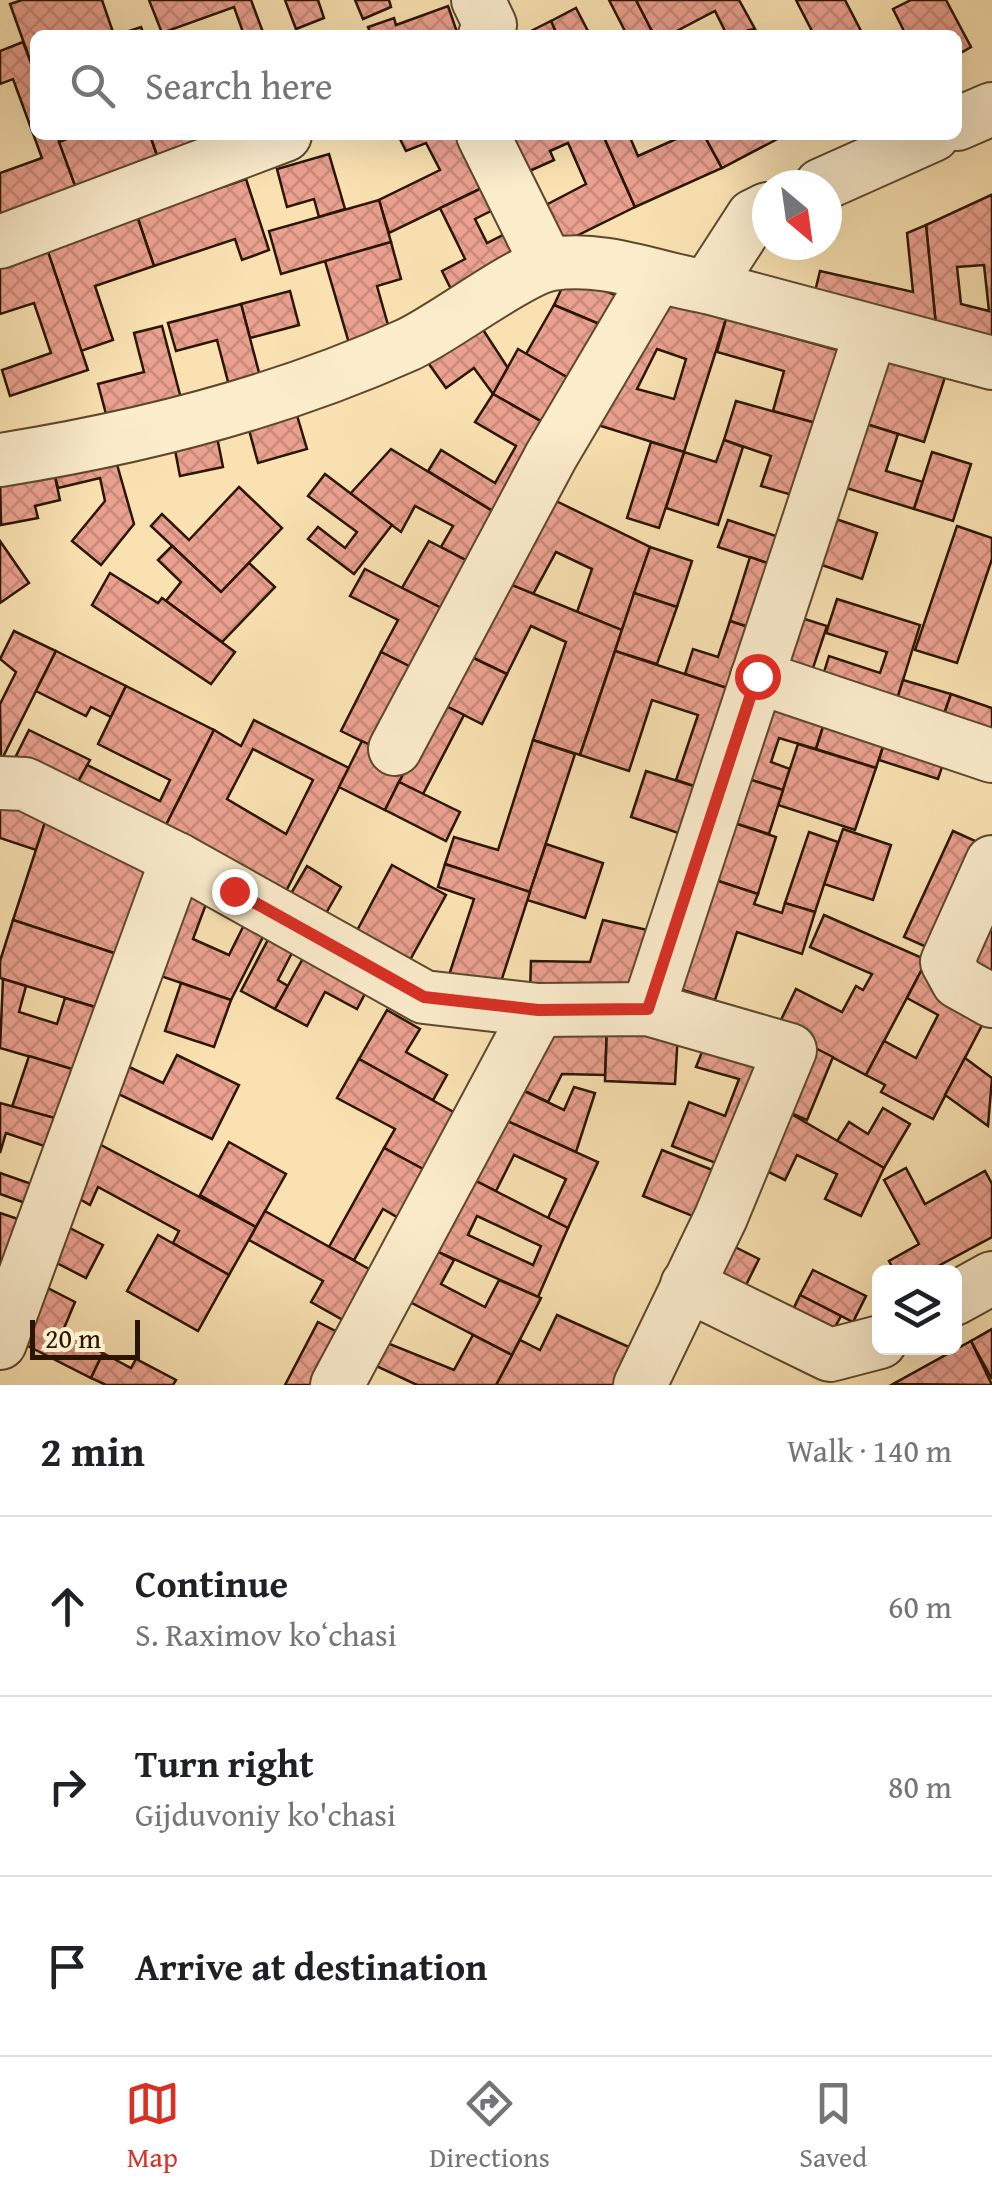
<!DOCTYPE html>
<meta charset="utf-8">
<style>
:root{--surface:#fff;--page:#f2f2f2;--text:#202124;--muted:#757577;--line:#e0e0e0;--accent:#d93025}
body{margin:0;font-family:"Gentium Book Plus",serif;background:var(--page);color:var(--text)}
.controls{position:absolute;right:30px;bottom:30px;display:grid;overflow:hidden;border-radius:15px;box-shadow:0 10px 40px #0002}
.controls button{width:90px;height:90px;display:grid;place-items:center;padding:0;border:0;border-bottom:2px solid var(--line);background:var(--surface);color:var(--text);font:50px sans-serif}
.compass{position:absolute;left:752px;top:170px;width:90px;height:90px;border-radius:50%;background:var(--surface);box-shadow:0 10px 40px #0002;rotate:151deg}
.scale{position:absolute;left:30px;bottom:25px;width:110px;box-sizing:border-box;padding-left:10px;border:5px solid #2a1500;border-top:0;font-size:28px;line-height:35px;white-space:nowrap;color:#2a1500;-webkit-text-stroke:8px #fbeccc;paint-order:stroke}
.stop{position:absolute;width:30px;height:30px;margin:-22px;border:8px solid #d93025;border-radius:50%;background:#fff}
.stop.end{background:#d93025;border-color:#fff;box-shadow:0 2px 10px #0008}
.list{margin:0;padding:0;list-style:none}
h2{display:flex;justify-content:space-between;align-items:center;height:130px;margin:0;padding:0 40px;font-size:42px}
h2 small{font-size:32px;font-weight:400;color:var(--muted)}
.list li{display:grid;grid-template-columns:65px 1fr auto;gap:30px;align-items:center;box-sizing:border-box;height:180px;padding:0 40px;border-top:2px solid var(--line)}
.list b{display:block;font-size:38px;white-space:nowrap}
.list p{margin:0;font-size:32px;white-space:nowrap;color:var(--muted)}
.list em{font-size:32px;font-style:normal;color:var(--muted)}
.icon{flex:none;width:55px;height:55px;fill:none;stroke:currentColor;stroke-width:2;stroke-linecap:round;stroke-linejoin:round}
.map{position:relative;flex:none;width:992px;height:1385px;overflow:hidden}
.search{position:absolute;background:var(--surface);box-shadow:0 10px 40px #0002;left:30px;right:30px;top:30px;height:110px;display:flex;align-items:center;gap:25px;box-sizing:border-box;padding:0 35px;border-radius:15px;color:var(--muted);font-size:38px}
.sheet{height:670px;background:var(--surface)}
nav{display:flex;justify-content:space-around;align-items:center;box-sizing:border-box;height:140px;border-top:2px solid var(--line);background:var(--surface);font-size:28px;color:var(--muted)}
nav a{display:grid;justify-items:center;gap:5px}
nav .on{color:var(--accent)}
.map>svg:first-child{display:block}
</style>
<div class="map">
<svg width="992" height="1385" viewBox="0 0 992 1385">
<defs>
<pattern id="building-cross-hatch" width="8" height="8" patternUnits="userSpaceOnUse" patternTransform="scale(2.5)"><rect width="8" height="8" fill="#eba190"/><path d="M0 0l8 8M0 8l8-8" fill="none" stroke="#ca8a7a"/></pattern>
</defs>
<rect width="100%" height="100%" fill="#f9e1b1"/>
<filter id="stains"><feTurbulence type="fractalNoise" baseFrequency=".002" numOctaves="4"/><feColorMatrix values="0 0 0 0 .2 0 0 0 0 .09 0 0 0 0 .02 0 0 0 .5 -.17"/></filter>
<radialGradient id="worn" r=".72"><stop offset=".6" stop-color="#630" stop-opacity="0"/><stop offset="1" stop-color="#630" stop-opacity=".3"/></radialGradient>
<!-- building -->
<g fill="url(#building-cross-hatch)" stroke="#2a1500" stroke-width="2.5" fill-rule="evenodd">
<path d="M 22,0 L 102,0 L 114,35 L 35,35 L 35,74 L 10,4 Z"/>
<path d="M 149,0 L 251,0 L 264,35 L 244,35 L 234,7 L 162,33 Z"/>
<path d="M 285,0 L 318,0 L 324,18 L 296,29 Z"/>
<path d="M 355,0 L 389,0 L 391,7 L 363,19 Z"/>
<path d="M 609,0 L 636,0 L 654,35 L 627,35 Z"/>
<path d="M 636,0 L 739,0 L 755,29 L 727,35 L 715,11 L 669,35 L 654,35 Z"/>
<path d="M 796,0 L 845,0 L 861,31 L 814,35 Z"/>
<path d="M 911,0 L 946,0 L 971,47 L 957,55 L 957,35 L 906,35 L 893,9 Z"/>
<path d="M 448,6 L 458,35 L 371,35 L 368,27 L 394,18 L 396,25 Z"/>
<path d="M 576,8 L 590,35 L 557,35 L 551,21 Z"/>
<path d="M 551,21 L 557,35 L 523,35 Z"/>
<path d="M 141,27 L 144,35 L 117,35 Z"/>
<path d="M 23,42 L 35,74 L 35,135 L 57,135 L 77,191 L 0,218 L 0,173 L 42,158 L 13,79 L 0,84 L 0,51 Z"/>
<path d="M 77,135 L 150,135 L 159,161 L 77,191 L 59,142 Z"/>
<path d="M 150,135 L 218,135 L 159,161 Z"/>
<path d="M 398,135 L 456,135 L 482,188 L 389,233 L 379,200 L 440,170 L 426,143 L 406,151 Z"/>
<path d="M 508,135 L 603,135 L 635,207 L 562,243 L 544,206 L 586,184 L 568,143 L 550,151 L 554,160 L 525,173 Z"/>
<path d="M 603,135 L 629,135 L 638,156 L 685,135 L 704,135 L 722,168 L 635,207 Z"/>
<path d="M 704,135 L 785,135 L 722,168 Z"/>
<path d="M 329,154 L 345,209 L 319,217 L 314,199 L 287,207 L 277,169 Z"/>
<path d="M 246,179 L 269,250 L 242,260 L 235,239 L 154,266 L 137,216 Z"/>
<path d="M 482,188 L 493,210 L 475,219 L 487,243 L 505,234 L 524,273 L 459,305 L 442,271 L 465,259 L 440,208 Z"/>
<path d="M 991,195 L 992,198 L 992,346 L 937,336 L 926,225 ZM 984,265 L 989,311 L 961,304 L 957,267 Z"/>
<path d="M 379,200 L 391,242 L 281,274 L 269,231 Z"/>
<path d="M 137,216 L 154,266 L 95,286 L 113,340 L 81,351 L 46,246 Z"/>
<path d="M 926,225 L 937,336 L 811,308 L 820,271 L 913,292 L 907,233 Z"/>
<path d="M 391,242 L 401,279 L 377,286 L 390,332 L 351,350 L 325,261 Z"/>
<path d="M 46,246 L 88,370 L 10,396 L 2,370 L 51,353 L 34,303 L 0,314 L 0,262 Z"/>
<path d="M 568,275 L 629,301 L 616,331 L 554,305 Z"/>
<path d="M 290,291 L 299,325 L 250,338 L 241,304 Z"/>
<path d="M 656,300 L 726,319 L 684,452 L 585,421 ZM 657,349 L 686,359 L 674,399 L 637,389 Z"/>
<path d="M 241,304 L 262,384 L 231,393 L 217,340 L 176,351 L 168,323 Z"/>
<path d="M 554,305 L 616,331 L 584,387 L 526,354 Z"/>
<path d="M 726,319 L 844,352 L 823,425 L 773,411 L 784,371 L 717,352 Z"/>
<path d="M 478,322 L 508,368 L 493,394 L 474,368 L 446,388 L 424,357 Z"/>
<path d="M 162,326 L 184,410 L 110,429 L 98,384 L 144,372 L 134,333 Z"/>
<path d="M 518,349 L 584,387 L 558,431 L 493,394 Z"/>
<path d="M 884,358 L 945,377 L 924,442 L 863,423 Z"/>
<path d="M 493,394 L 558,431 L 507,520 L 428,471 L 441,450 L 495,483 L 516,446 L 475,422 Z"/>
<path d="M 736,401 L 823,425 L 799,497 L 761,486 L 771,456 L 724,440 Z"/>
<path d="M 296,412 L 307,449 L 258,463 L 248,426 Z"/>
<path d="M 863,423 L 898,434 L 886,471 L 923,482 L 914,509 L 843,487 Z"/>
<path d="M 217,437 L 223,467 L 180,476 L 174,445 Z"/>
<path d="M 724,440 L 743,447 L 718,525 L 666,508 L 684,452 L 716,462 Z"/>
<path d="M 651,442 L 684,452 L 659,528 L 627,518 Z"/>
<path d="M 391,449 L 507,520 L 481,568 L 441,547 L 453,526 L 415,506 L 401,532 L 350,494 Z"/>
<path d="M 932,452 L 971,464 L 953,521 L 914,509 Z"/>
<path d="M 114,454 L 134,524 L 101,565 L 72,541 L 105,501 L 100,478 L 58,488 L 53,468 Z"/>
<path d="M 53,468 L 60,500 L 35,506 L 38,518 L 1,525 L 0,480 Z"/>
<path d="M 325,474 L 392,525 L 354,574 L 308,539 L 318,527 L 345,548 L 357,532 L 308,496 Z"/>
<path d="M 239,487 L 282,528 L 221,592 L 151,526 L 162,514 L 189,540 Z"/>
<path d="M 550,498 L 650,547 L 622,630 L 576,615 L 592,569 L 556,552 L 532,596 L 505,583 Z"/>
<path d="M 833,518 L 877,533 L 862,579 L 816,563 Z"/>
<path d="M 728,520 L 785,539 L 776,566 L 718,547 Z"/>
<path d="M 957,526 L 992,538 L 992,559 L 957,663 L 915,650 Z"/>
<path d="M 0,541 L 29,583 L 0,603 Z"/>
<path d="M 429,541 L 481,568 L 455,615 L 402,588 Z"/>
<path d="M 172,546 L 221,592 L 249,563 L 275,587 L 222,642 L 166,601 L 181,582 L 158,560 Z"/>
<path d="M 650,547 L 692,561 L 677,607 L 634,593 Z"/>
<path d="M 750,557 L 776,566 L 757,630 L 730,621 Z"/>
<path d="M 365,569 L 455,615 L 425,674 L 381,652 L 398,620 L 350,596 Z"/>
<path d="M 110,573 L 158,603 L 162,598 L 235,652 L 211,684 L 92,605 Z"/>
<path d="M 502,581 L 622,630 L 580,755 L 533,740 L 566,642 L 531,626 L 507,674 L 463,653 Z"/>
<path d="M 634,593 L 677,607 L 657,664 L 615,651 Z"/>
<path d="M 837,599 L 920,625 L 895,706 L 821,682 L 829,656 L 880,673 L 887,652 L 826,633 Z"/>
<path d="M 795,616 L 827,626 L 809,680 L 777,670 Z"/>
<path d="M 730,621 L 757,630 L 736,691 L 685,674 L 693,649 L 718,657 Z"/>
<path d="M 14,631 L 56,651 L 1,761 L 0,704 L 16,672 L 0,659 Z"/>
<path d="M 56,651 L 126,686 L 111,717 L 91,707 L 86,716 L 36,691 Z"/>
<path d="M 615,651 L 736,691 L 703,789 L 676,780 L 698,715 L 652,700 L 629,771 L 580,755 Z"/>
<path d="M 381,652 L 425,674 L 386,753 L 341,731 Z"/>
<path d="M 463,653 L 507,674 L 482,724 L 438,702 Z"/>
<path d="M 903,680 L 951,694 L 942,720 L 895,706 Z"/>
<path d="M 126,686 L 214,730 L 164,829 L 76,785 L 87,765 L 160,801 L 170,780 L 98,744 Z"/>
<path d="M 767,691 L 828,711 L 816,749 L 779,738 L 771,762 L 790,769 L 783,790 L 739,776 Z"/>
<path d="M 951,694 L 992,708 L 992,737 L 942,720 Z"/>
<path d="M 438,702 L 464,715 L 423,794 L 399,782 Z"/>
<path d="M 828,711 L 888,731 L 876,768 L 816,749 Z"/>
<path d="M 254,720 L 349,768 L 282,899 L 164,829 L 214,730 L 241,746 ZM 253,749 L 313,780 L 286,834 L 227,799 Z"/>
<path d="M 29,730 L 90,760 L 76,785 L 16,756 Z"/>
<path d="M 888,731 L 948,749 L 938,779 L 879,760 Z"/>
<path d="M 533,740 L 575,754 L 530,892 L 445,864 L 454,837 L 498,850 Z"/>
<path d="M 362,741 L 408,764 L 385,810 L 339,787 Z"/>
<path d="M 798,744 L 876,768 L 855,830 L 778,805 Z"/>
<path d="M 646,771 L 703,789 L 687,836 L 631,817 Z"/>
<path d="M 739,776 L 783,790 L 769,834 L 725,820 Z"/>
<path d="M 399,782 L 460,812 L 446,841 L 385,810 Z"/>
<path d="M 0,798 L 51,807 L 36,850 L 0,838 Z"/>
<path d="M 725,820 L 776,837 L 758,894 L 706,877 Z"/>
<path d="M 45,822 L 160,864 L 126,957 L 13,920 Z"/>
<path d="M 843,829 L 891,845 L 873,900 L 824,884 Z"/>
<path d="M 953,831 L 982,844 L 933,950 L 904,937 Z"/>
<path d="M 809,832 L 838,842 L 815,912 L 785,903 Z"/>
<path d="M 546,844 L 603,863 L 585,918 L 527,900 Z"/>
<path d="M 445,864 L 530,892 L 498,991 L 449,975 L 474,899 L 438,887 Z"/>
<path d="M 392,865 L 446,895 L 405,969 L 352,940 Z"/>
<path d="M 307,866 L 341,887 L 321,922 L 286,902 Z"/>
<path d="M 706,877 L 758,894 L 754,904 L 782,913 L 785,903 L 815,912 L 802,954 L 737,932 L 715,1000 L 670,986 Z"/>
<path d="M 183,879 L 209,896 L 193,939 L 229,955 L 247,919 L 266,931 L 231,1000 L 149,972 Z"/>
<path d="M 992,896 L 992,988 L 965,975 Z"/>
<path d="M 824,915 L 927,960 L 866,1075 L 777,1028 L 796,989 L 842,1012 L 856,986 L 863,990 L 872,974 L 810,947 Z"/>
<path d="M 13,920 L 126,957 L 105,1010 L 0,978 L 0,961 Z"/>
<path d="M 603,920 L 656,932 L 637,996 L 530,992 L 531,961 L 590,962 Z"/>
<path d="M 271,934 L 295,947 L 278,980 L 288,986 L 275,1009 L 241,991 Z"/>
<path d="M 306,953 L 369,986 L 357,1009 L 325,992 L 307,1026 L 275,1009 Z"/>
<path d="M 921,971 L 991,1008 L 933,1119 L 881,1092 L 885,1085 L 866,1075 L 884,1041 L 916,1058 L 938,1015 L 907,998 Z"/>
<path d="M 3,979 L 26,986 L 19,1012 L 57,1024 L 65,998 L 105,1010 L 82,1072 L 0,1048 Z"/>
<path d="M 181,983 L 231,1000 L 214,1047 L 165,1031 Z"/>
<path d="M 387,1010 L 420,1029 L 406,1052 L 447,1075 L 433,1100 L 359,1059 Z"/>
<path d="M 548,1026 L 607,1028 L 605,1075 L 562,1074 L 548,1102 L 518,1088 Z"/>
<path d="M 607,1028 L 678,1032 L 675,1084 L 605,1081 Z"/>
<path d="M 706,1042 L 774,1061 L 731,1169 L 672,1146 L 689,1102 L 725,1116 L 739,1079 L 696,1067 Z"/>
<path d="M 813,1047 L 833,1057 L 807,1120 L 786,1111 Z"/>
<path d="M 177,1055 L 239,1085 L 212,1139 L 110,1090 L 123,1064 L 163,1083 Z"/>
<path d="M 29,1056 L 82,1072 L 66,1121 L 12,1107 Z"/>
<path d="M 965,1058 L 992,1078 L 988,1126 L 945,1095 Z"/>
<path d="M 359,1059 L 466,1119 L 434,1175 L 384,1148 L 395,1129 L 337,1098 Z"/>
<path d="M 574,1087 L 595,1093 L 576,1152 L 503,1119 L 518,1088 L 564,1110 Z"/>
<path d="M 0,1103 L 66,1121 L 56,1150 L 6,1133 L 0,1153 Z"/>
<path d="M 883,1108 L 910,1124 L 884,1168 L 837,1141 L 849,1122 L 868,1134 Z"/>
<path d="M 786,1111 L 884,1168 L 861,1216 L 825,1199 L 837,1174 L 797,1155 L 785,1180 L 760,1168 Z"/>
<path d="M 503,1119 L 598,1162 L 568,1228 L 548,1218 L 566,1179 L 514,1155 L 496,1191 L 472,1179 Z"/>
<path d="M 84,1136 L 256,1227 L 229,1275 L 173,1243 L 179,1231 L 98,1187 L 90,1205 L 62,1189 Z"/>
<path d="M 229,1142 L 286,1174 L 256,1227 L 200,1195 Z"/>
<path d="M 384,1148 L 434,1175 L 407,1223 L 383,1209 L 354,1260 L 329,1247 Z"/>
<path d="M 662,1150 L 720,1173 L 700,1219 L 643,1196 Z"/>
<path d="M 906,1168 L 925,1204 L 985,1171 L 992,1184 L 992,1237 L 927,1272 L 895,1272 L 889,1261 L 919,1244 L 884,1180 Z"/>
<path d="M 0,1173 L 43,1188 L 36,1207 L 0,1194 Z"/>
<path d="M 472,1179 L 568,1228 L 538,1297 L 434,1250 ZM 477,1216 L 541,1246 L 533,1265 L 468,1235 Z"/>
<path d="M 265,1211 L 378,1274 L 350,1324 L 311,1302 L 323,1281 L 249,1240 Z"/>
<path d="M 0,1213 L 24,1221 L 0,1289 Z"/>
<path d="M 62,1224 L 103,1245 L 86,1278 L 45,1257 Z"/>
<path d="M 158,1235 L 229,1275 L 198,1331 L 127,1291 Z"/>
<path d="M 725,1242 L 759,1259 L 741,1295 L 707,1278 Z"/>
<path d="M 434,1250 L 454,1260 L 441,1284 L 485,1307 L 499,1280 L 541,1298 L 512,1355 L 408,1301 Z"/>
<path d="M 813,1270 L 866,1296 L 853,1322 L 800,1295 Z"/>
<path d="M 40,1284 L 75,1302 L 62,1333 L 103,1353 L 91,1378 L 18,1341 Z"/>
<path d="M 800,1295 L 841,1316 L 828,1340 L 788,1320 Z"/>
<path d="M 557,1315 L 645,1354 L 630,1385 L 496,1385 L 520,1340 L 540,1350 Z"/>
<path d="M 318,1322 L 351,1339 L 326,1385 L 285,1385 Z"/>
<path d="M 992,1329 L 992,1379 L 971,1341 Z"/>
<path d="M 473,1335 L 512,1355 L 496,1385 L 417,1385 L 374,1365 L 385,1342 L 454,1370 Z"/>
<path d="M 971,1341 L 992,1385 L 893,1384 Z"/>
<path d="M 103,1353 L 131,1368 L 136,1359 L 176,1380 L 173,1385 L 106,1385 L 91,1378 Z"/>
</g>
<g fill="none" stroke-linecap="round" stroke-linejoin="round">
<defs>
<g id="minor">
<path d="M 478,0 L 490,25 L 485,35"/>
<path d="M 957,124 L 992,109"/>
<path d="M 483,135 L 547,264"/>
<path d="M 821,185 L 933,135"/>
<path d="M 0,242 L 285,135"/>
<path d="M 707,287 L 992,363"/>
<path d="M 0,460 C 139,438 278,403 407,345 C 443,329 521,268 552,264 C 606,256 654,278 707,287 L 753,216 L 767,209"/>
<path d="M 757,677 L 992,756"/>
<path d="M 395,749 L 551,456 L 656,278"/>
<path d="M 0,783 L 25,784 L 177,859 L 424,997 L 538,1010 L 648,1009 L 790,1050 L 721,1217 L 640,1385"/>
<path d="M 992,862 L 947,962 L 958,982 L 992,1001"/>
<path d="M 648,1009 L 871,332"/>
<path d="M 687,1285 L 830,1355 L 880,1342"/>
<path d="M 954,1299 L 992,1278"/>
<path d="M 0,1343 L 177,859"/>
<path d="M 337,1385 L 538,1010"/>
</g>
</defs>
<!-- minor casing -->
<use href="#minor" stroke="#5e482c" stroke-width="56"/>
<!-- minor -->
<use href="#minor" stroke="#fbeccc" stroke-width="52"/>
</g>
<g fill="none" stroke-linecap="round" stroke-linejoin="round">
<!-- route -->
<path stroke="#d93025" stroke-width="12" d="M 234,891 L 424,997 L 538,1010 L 648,1009 L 757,676"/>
</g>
<rect width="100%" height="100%" filter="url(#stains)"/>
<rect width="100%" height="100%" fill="url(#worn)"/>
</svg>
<div class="controls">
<button><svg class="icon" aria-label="layers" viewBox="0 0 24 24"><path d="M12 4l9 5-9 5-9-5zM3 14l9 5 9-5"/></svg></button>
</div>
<svg class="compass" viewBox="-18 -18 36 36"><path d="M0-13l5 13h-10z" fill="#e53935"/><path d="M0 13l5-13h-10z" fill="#757577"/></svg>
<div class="scale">20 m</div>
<div class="stop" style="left:757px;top:676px"></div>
<div class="stop end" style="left:234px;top:891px"></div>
<div class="search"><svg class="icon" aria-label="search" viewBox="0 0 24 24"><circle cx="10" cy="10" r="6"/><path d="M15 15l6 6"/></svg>Search here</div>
</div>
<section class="sheet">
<h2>2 min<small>Walk · 140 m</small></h2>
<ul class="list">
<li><svg class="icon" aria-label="ahead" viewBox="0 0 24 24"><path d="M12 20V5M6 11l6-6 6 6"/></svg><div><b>Continue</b><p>S. Raximov koʻchasi</p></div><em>60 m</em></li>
<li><svg class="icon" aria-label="right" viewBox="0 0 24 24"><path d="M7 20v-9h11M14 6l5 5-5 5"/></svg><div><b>Turn right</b><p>Gijduvoniy ko'chasi</p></div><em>80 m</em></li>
<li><svg class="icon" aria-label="arrive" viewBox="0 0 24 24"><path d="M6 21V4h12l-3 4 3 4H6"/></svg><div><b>Arrive at destination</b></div></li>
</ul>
</section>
<nav>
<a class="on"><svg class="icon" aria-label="map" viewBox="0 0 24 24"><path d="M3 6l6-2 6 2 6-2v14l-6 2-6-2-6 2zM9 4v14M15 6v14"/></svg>Map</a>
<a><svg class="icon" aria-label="directions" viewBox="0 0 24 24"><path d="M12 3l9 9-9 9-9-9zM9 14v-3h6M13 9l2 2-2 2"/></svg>Directions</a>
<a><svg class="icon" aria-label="saved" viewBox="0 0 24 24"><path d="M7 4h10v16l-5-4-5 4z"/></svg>Saved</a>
</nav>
